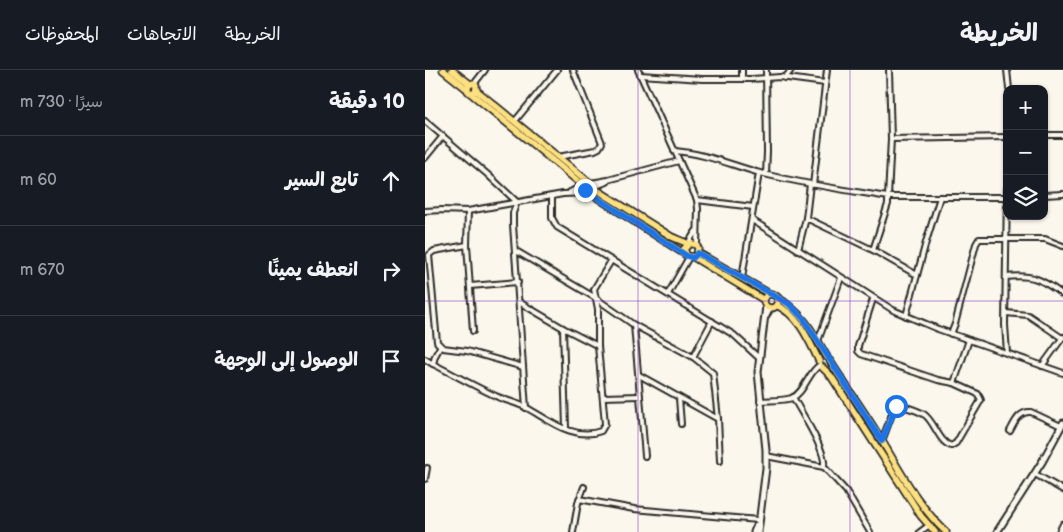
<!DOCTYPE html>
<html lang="ar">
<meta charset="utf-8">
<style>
:root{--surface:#171b24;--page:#20242c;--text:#f1f3f6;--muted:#9ea1a6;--line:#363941}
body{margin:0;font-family:"Balsamiq Sans","Playpen Sans Arabic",sans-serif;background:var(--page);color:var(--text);direction:rtl}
.controls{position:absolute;right:15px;top:15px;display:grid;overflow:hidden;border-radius:10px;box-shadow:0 1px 4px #0004}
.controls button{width:45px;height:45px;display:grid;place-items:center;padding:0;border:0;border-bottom:1px solid var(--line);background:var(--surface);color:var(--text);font:25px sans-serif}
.stop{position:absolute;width:15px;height:15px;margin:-11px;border:4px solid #1a73e8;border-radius:50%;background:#fff}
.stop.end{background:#1a73e8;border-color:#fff;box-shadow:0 1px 5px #0008}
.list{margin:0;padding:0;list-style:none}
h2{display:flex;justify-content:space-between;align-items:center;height:65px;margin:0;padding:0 20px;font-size:21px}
h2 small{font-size:16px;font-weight:400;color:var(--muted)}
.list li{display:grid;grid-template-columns:32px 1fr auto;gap:15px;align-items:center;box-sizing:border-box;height:90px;padding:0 20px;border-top:1px solid var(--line)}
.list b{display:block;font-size:19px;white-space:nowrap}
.list em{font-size:16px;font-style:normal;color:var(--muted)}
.icon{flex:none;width:28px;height:28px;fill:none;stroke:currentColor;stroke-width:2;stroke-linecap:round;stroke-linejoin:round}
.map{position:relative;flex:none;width:638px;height:462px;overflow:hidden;direction:ltr}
header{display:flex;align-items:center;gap:30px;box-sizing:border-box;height:70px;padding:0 25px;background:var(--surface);border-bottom:1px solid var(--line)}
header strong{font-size:24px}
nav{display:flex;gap:28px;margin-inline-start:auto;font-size:18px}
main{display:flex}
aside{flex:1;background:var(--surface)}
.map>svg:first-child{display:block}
</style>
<header>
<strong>الخريطة</strong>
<nav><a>الخريطة</a><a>الاتجاهات</a><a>المحفوظات</a></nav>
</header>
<main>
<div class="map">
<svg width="638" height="462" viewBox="0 0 638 462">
<rect width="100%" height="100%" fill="#fbf7ec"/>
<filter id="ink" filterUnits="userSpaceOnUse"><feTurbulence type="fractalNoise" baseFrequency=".02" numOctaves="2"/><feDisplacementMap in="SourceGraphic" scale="10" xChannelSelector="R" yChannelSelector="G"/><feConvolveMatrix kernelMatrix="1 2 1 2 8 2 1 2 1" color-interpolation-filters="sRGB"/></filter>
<g filter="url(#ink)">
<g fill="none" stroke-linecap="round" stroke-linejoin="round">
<defs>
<g id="street">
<path d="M 213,0 L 272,130 L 273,139 L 272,176"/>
<path d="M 317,0 L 317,9"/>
<path d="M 464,0 L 466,69 L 463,127 L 582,127"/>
<path d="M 582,0 L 584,19"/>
<path d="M 215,5 L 277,9 L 327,9 L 355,7 L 400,13"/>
<path d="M 360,8 L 366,0"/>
<path d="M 49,14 L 60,0"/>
<path d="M 0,51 L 62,104 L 92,132 L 88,143 L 88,155 L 101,338"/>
<path d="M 90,51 L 132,0"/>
<path d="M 619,65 L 638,65"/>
<path d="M 466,69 L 582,67"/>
<path d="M 249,81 C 279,83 306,95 335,103 C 377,114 420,120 463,127 L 463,134 L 448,180"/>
<path d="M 133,87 L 170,80 L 174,78 L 177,73 L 148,0"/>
<path d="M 0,88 L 18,66"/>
<path d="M 341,104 L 342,82 L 341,0"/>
<path d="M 166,113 L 183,110 L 254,91"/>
<path d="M 388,115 L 402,0"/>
<path d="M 169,117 L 182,112"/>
<path d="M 582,119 L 580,255 L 582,283"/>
<path d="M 145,122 L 151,119 L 156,113"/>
<path d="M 619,125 L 638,124"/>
<path d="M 127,126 L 127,148 L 132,157 L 309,265 L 334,288"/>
<path d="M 272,130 L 328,137"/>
<path d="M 0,141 L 17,140 L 43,141 L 138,124 L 164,123"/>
<path d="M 43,141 L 42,175 L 48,261"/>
<path d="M 381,148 L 448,180 L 492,205"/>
<path d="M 327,150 L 468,240 L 513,259 L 638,303"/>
<path d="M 265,173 L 265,170 L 271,161"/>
<path d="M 42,175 L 9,181 L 4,185 L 12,272 L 18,278 L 42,281 L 98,297"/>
<path d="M 373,180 L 381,148 L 385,114"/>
<path d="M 91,181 L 169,227 L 209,255 L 268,287 L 288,303 L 293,349 L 295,391"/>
<path d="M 581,207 C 607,204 617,209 638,225"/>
<path d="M 317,208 L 334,103"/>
<path d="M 45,216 L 93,212"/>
<path d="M 243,224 L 264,187"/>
<path d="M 448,229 L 433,276 L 433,281 L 436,284 L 513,310 L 529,313 L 544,270"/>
<path d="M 94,232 L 138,258 L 173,276"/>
<path d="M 581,243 L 603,245 L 637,268"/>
<path d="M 481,246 L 501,172 L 515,127"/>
<path d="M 209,255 L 220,386"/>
<path d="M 138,258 L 141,358"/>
<path d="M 526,264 L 530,254 L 551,174 L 554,169 L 620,169 L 638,176"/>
<path d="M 393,271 L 416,208"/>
<path d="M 15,277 L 10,286 L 8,294 C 30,305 51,317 73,327 C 82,331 93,333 102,338 C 124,350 149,371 176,361 L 180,354 L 173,276 L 173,239 L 169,219 L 186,191"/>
<path d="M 268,287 L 287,251"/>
<path d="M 0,289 L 8,294"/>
<path d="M 617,296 L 638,267"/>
<path d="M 214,305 L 293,349"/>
<path d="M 178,327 L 215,326"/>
<path d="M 254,328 L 256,354"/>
<path d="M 335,331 C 344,330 358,331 367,328 C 380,322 383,302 395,295"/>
<path d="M 585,361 C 590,352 594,341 606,342 L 636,356"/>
<path d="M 457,371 L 468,341 L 473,335 C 481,337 493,340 500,345 C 510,353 514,372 526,376 L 531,373 L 556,330 L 553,324 L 529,313"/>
<path d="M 341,386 L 399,397 C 402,381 376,343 368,327"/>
<path d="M 399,397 L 421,421 L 445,462"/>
<path d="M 610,404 L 638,420"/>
<path d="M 0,409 L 2,398"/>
<path d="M 154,429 L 209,439 L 333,450"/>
<path d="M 148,462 L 153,433 L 159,417"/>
<path d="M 495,462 L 503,456"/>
<path d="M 634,462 L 638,454"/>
</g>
<g id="secondary">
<path d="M 341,246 L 345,238"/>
<path d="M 329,462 L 332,455"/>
<path d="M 333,462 L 341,398 L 341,380 L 333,302 L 341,236"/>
<path d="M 572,462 L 617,392 L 638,353"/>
</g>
<g id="primary">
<path d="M 18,0 L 42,19"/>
<path d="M 27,0 L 45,14"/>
<path d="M 51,20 L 165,113"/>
<path d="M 45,23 L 49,22 L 51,20 L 51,15 L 48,13 L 43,16 L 43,21 L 160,117"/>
<path d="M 169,118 L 247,167 L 264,174"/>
<path d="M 165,123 L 261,185"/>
<path d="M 273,183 L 345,224"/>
<path d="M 268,187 L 272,185 L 273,178 L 271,175 L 265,173 L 259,179 L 262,186 L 268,187 L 339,230"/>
<circle cx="346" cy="231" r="7"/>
<path d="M 349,225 C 378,243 386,258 402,287"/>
<path d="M 351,235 C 373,244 384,270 394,291"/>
<path d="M 405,291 C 422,318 441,344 457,371 C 476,403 494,437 521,462"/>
<path d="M 397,297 L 406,306 L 496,446 L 510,462"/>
</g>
</defs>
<!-- street casing -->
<use href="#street" stroke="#2b2b2b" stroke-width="8"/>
<!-- secondary casing -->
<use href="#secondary" stroke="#2b2b2b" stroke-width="9"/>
<!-- primary casing -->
<use href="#primary" stroke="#2b2b2b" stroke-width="9"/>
<!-- street -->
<use href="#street" stroke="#fbf7ec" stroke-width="4"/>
<!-- secondary -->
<use href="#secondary" stroke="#fbf7ec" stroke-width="5"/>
<!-- primary -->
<use href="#primary" stroke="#fde080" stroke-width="5.5"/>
</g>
</g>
<g fill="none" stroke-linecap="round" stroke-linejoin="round" filter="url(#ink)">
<!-- route -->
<path stroke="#1a73e8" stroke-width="6" d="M 160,120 L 262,186 L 268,188 L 273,183 L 364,234 L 378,248 L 457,371 L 471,336"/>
</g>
<!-- grid -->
<path fill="none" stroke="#7b2cbf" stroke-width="1" stroke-opacity="0.55" d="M 213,0 L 213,462M 425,0 L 425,462M 0,231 L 638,231"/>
</svg>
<div class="controls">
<button>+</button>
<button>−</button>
<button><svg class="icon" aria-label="layers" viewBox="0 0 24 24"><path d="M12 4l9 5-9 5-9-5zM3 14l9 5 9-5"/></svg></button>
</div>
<div class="stop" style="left:471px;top:336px"></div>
<div class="stop end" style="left:160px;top:120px"></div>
</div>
<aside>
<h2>10 دقيقة<small>سيرًا · 730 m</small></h2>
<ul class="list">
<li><svg class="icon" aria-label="ahead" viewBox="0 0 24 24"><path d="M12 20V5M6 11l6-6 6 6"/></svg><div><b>تابع السير</b></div><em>60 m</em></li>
<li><svg class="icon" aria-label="right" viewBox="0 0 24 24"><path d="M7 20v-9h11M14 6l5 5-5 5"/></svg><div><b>انعطف يمينًا</b></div><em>670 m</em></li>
<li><svg class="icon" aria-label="arrive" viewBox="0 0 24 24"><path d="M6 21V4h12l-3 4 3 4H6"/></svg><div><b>الوصول إلى الوجهة</b></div></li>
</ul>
</aside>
</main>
